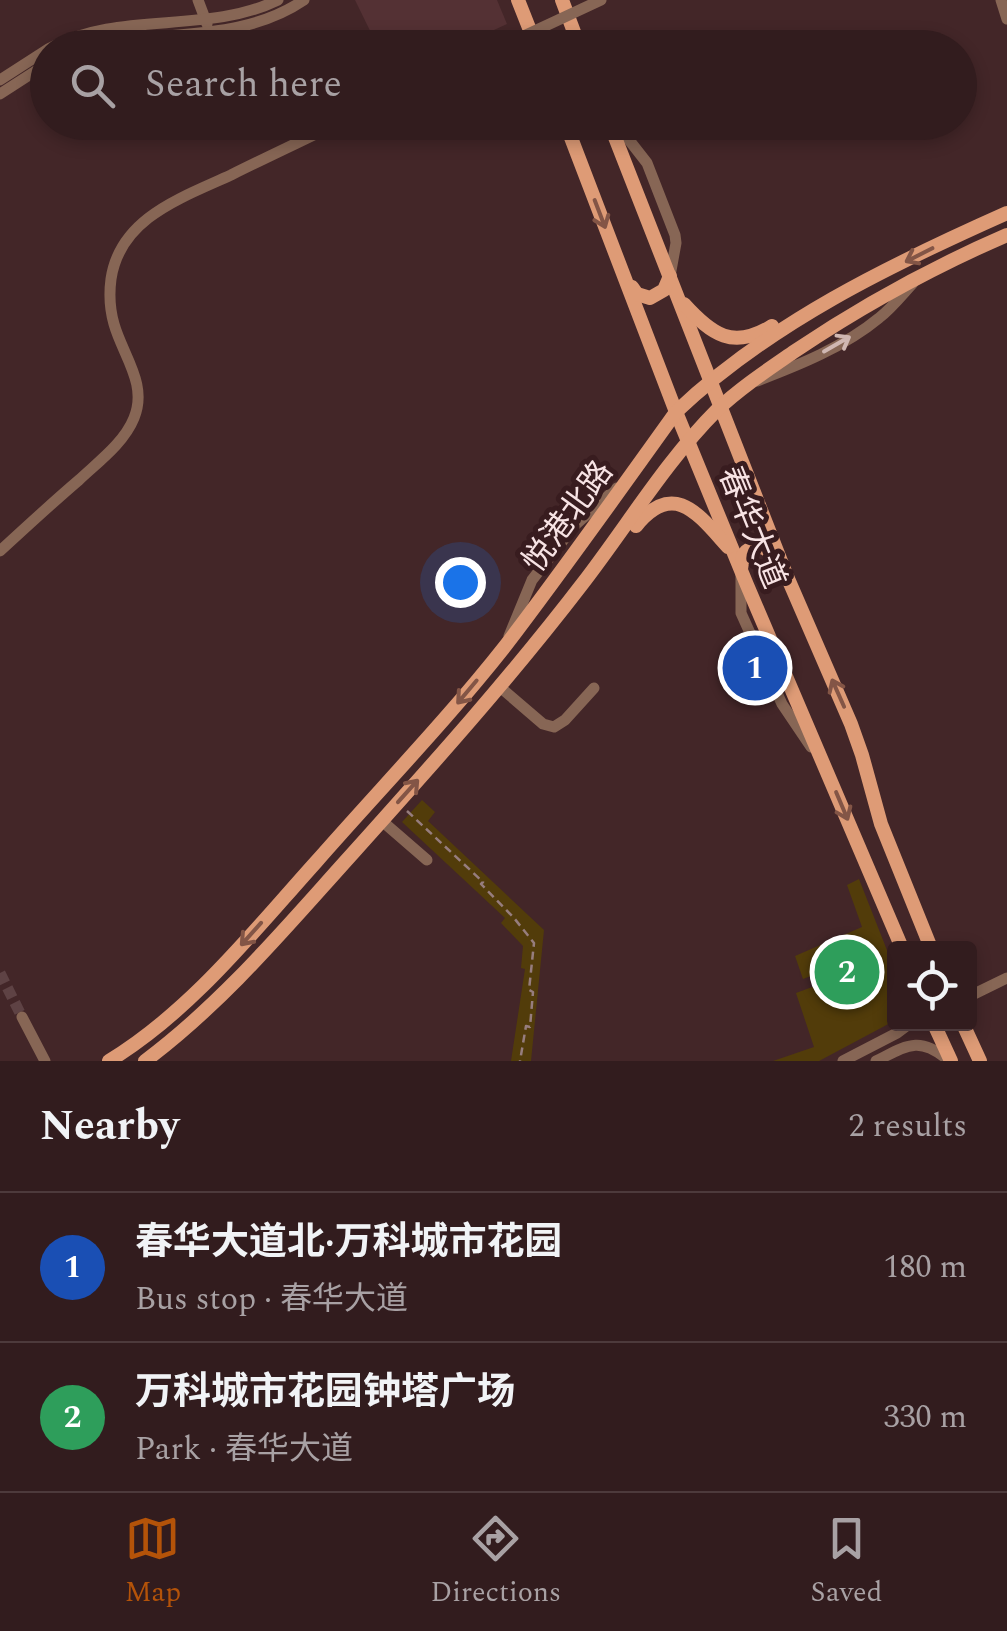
<!DOCTYPE html>
<meta charset="utf-8">
<style>
:root{--surface:#321c1e;--page:#3a2527;--text:#f1f3f6;--muted:#a8a1a4;--line:#4d3a3c;--accent:#b45309}
body{margin:0;font-family:Spectral,"Noto Sans SC",serif;background:var(--page);color:var(--text)}
.controls{position:absolute;right:30px;bottom:30px;display:grid;overflow:hidden;border-radius:10px;box-shadow:0 5px 15px #0003}
.controls button{width:90px;height:90px;display:grid;place-items:center;padding:0;border:0;border-bottom:2px solid var(--line);background:var(--surface);color:var(--text);font:50px sans-serif}
.you{position:absolute;left:460px;top:582px;width:35px;height:35px;margin:-25px;border:8px solid #fff;border-radius:50%;background:#1a73e8;box-shadow:0 0 0 15px #1a73e833}
.badge{display:grid;place-items:center;width:65px;height:65px;border-radius:50%;background:var(--accent);color:#fff;font-size:32px;font-weight:700}
.pin{position:absolute;translate:-50% -50%;border:5px solid #fff;box-shadow:0 2px 10px #0006}
.list{margin:0;padding:0;list-style:none}
h2{display:flex;justify-content:space-between;align-items:center;height:130px;margin:0;padding:0 40px;font-size:42px}
h2 small{font-size:32px;font-weight:400;color:var(--muted)}
.list li{display:grid;grid-template-columns:65px 1fr auto;gap:30px;align-items:center;box-sizing:border-box;height:150px;padding:0 40px;border-top:2px solid var(--line)}
.list b{display:block;font-size:38px;white-space:nowrap}
.list p{margin:0;font-size:32px;white-space:nowrap;color:var(--muted)}
.list em{font-size:32px;font-style:normal;color:var(--muted)}
.icon{flex:none;width:55px;height:55px;fill:none;stroke:currentColor;stroke-width:2;stroke-linecap:round;stroke-linejoin:round}
.map{position:relative;flex:none;width:1007px;height:1061px;overflow:hidden}
.search{position:absolute;background:var(--surface);box-shadow:0 5px 15px #0003;left:30px;right:30px;top:30px;height:110px;display:flex;align-items:center;gap:25px;box-sizing:border-box;padding:0 35px;border-radius:55px;color:var(--muted);font-size:38px}
.sheet{height:430px;background:var(--surface)}
nav{display:flex;justify-content:space-around;align-items:center;box-sizing:border-box;height:140px;border-top:2px solid var(--line);background:var(--surface);font-size:28px;color:var(--muted)}
nav a{display:grid;justify-items:center;gap:5px}
nav .on{color:var(--accent)}
.map>svg:first-child{display:block}
</style>
<div class="map">
<svg width="1007" height="1061" viewBox="0 0 1007 1061">
<rect width="100%" height="100%" fill="#432628"/>
<!-- built -->
<path fill="#543134" d="M 355,0 L 497,0 L 507,24 L 457,47 L 378,47 Z"/>
<!-- green -->
<g fill="#523c0a">
<path d="M 422,800 L 435,812 L 428,821 L 544,930 L 531,1061 L 511,1061 L 525,969 L 521,968 L 523,946 L 501,923 L 505,918 L 402,822 Z"/>
<path d="M 859,879 L 894,968 L 894,1021 L 819,1061 L 773,1061 L 814,1047 L 796,993 L 815,986 L 811,976 L 803,979 L 795,956 L 862,927 L 847,885 Z"/>
</g>
<g fill="none" stroke-linecap="round" stroke-linejoin="round">
<!-- minor-tunnel -->
<path stroke="#5e4244" stroke-width="11" stroke-dasharray="11 5.5" stroke-linecap="butt" d="M 0,973 L 22,1017"/>
<!-- path -->
<path stroke="#967d7e" stroke-width="2.5" stroke-dasharray="8 5" stroke-linecap="butt" d="M 407,811 L 483,882 L 481,884 L 514,918 L 534,943 L 529,990 L 533,992 L 530,1027 L 526,1026 L 520,1061"/>
<!-- minor -->
<g stroke="#876655" stroke-width="11">
<path d="M 198,0 L 207,24"/>
<path d="M 1001,0 L 1007,19"/>
<path d="M 50,48 C 120,10 206,35 278,0"/>
<path d="M 83,48 C 156,28 238,45 304,0"/>
<path d="M 0,80 L 48,49"/>
<path d="M 0,94 L 48,63"/>
<path d="M 615,122 L 647,163 L 675,235 L 676,243 L 670,276"/>
<path d="M 757,381 C 799,365 844,347 879,318 C 892,308 902,295 913,283"/>
<path d="M 0,551 C 26,527 52,503 79,480 C 98,462 124,443 134,418 C 148,384 123,356 114,324 C 110,310 109,294 111,279 C 120,218 181,198 231,175 C 267,157 304,140 340,122"/>
<path d="M 741,574 L 741,613 L 782,704 L 811,747"/>
<path d="M 509,636 L 532,580 L 575,525 L 617,488"/>
<path d="M 500,687 L 543,724 L 554,727 L 565,720 L 594,688"/>
<path d="M 382,821 L 427,860"/>
<path d="M 970,996 L 1007,978"/>
<path d="M 22,1017 L 45,1061"/>
<path d="M 843,1061 L 897,1033 L 909,1024"/>
<path d="M 876,1061 C 906,1046 919,1035 948,1060"/>
</g>
<!-- major -->
<g stroke="#de9b76" stroke-width="14">
<path d="M 518,0 L 537,48"/>
<path d="M 562,0 L 580,48"/>
<path d="M 565,122 L 676,412 L 747,585 L 902,948"/>
<path d="M 609,122 L 786,574 L 851,724 L 862,755 L 881,824 L 931,948"/>
<path d="M 632,287 L 637,294 L 650,298 L 664,290 L 670,276"/>
<path d="M 684,304 C 712,335 733,350 772,326"/>
<path d="M 636,526 C 674,479 699,515 728,547"/>
<path d="M 741,569 L 743,555 C 755,540 768,547 777,561"/>
<path d="M 934,1024 L 951,1061"/>
<path d="M 963,1024 L 980,1061"/>
<path d="M 109,1061 C 191,1011 253,932 316,862 C 379,790 447,720 506,645 C 564,569 620,490 676,412 C 770,323 890,265 1007,213"/>
<path d="M 145,1061 C 224,1002 287,926 353,853 C 432,765 511,677 583,583 C 627,526 666,461 717,410 C 740,388 769,369 795,351 C 862,306 933,267 1007,235"/>
</g>
<!-- minor-bridge -->
<path stroke="#876655" stroke-width="11" d="M 498,48 L 601,0"/>
</g>
<!-- one-way arrows -->
<defs><path id="oneway-shaft" d="M-6 0H5M1.5-3L5.5 0L1.5 3" fill="none" stroke-width="1.6" stroke-linecap="round" stroke-linejoin="round" transform="scale(2.5)"/></defs>
<g stroke="#835546">
<use href="#oneway-shaft" transform="translate(600 214) rotate(69)"/>
<use href="#oneway-shaft" transform="translate(919 255) rotate(153)"/>
<use href="#oneway-shaft" transform="translate(467 692) rotate(130)"/>
<use href="#oneway-shaft" transform="translate(838 693) rotate(-114)"/>
<use href="#oneway-shaft" transform="translate(408 791) rotate(-48)"/>
<use href="#oneway-shaft" transform="translate(842 806) rotate(67)"/>
<use href="#oneway-shaft" transform="translate(251 934) rotate(132)"/>
</g>
<use stroke="#d0b7b2" href="#oneway-shaft" transform="translate(837 344) rotate(-30)"/>
<g text-anchor="middle" stroke-width="10" stroke-linejoin="round" paint-order="stroke">
<!-- street labels -->
<g font-size="32" fill="#f7e3e4" stroke="#381c1f">
<text transform="translate(567 516) rotate(-54)" y="11">悦港北路</text>
<text transform="translate(753 527) rotate(68)" y="11">春华大道</text>
</g>
</g>
</svg>
<div class="controls">
<button><svg class="icon" aria-label="locate" viewBox="0 0 24 24"><circle cx="12" cy="12" r="6"/><path d="M12 2v4M12 18v4M2 12h4M18 12h4"/></svg></button>
</div>
<div class="you"></div>
<div class="pin badge" style="left:755px;top:668px;background:#1a4fb4">1</div>
<div class="pin badge" style="left:847px;top:972px;background:#2e9e5b">2</div>
<div class="search"><svg class="icon" aria-label="search" viewBox="0 0 24 24"><circle cx="10" cy="10" r="6"/><path d="M15 15l6 6"/></svg>Search here</div>
</div>
<section class="sheet">
<h2>Nearby<small>2 results</small></h2>
<ul class="list">
<li><span class="badge" style="background:#1a4fb4">1</span><div><b>春华大道北·万科城市花园</b><p>Bus stop · 春华大道</p></div><em>180 m</em></li>
<li><span class="badge" style="background:#2e9e5b">2</span><div><b>万科城市花园钟塔广场</b><p>Park · 春华大道</p></div><em>330 m</em></li>
</ul>
</section>
<nav>
<a class="on"><svg class="icon" aria-label="map" viewBox="0 0 24 24"><path d="M3 6l6-2 6 2 6-2v14l-6 2-6-2-6 2zM9 4v14M15 6v14"/></svg>Map</a>
<a><svg class="icon" aria-label="directions" viewBox="0 0 24 24"><path d="M12 3l9 9-9 9-9-9zM9 14v-3h6M13 9l2 2-2 2"/></svg>Directions</a>
<a><svg class="icon" aria-label="saved" viewBox="0 0 24 24"><path d="M7 4h10v16l-5-4-5 4z"/></svg>Saved</a>
</nav>
